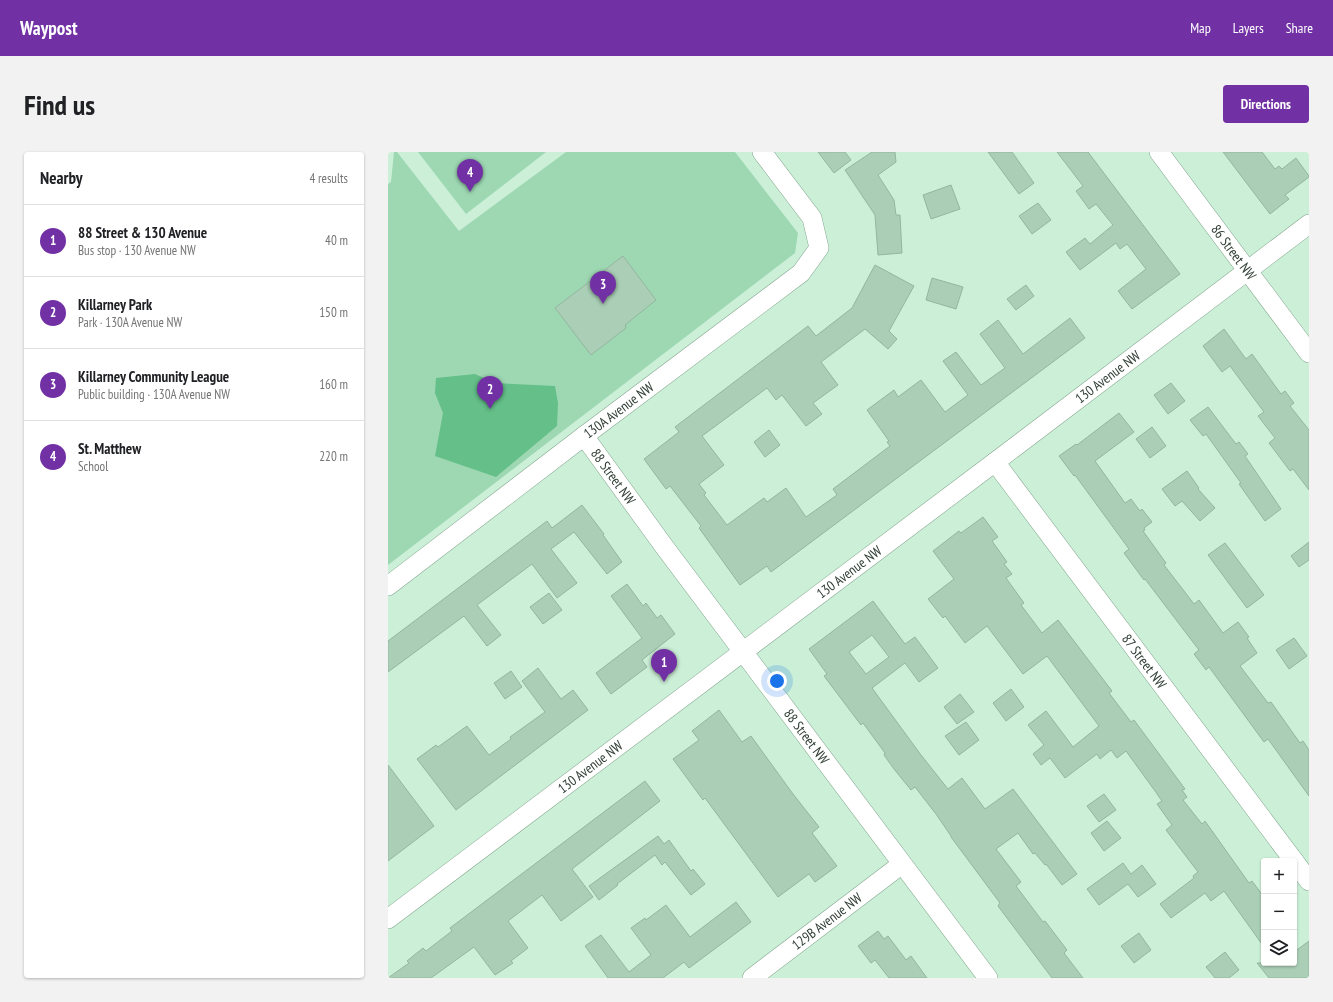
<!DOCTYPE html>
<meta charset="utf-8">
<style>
:root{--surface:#fff;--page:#f2f2f2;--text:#202124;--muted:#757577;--line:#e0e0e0;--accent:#7130a4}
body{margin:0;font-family:"PT Sans Narrow",sans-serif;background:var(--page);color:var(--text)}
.controls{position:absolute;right:12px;bottom:12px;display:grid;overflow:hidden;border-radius:4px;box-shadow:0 1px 3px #0004}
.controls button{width:36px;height:36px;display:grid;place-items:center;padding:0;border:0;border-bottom:1px solid var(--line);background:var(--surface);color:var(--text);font:20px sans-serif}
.you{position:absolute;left:389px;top:529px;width:14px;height:14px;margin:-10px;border:3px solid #fff;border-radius:50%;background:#1a73e8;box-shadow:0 0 0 6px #1a73e833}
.badge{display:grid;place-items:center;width:26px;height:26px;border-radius:50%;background:var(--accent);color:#fff;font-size:13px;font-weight:700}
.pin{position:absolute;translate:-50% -33px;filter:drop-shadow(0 1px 2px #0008)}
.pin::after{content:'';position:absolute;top:21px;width:14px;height:12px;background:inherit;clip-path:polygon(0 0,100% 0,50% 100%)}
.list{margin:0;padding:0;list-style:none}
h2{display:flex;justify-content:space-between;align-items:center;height:52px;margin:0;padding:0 16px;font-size:17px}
h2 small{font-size:13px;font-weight:400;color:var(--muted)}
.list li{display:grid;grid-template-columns:26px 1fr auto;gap:12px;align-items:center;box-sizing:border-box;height:72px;padding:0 16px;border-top:1px solid var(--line)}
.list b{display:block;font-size:15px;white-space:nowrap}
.list p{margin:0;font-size:13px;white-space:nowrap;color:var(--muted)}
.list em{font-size:13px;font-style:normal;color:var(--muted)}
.icon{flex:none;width:22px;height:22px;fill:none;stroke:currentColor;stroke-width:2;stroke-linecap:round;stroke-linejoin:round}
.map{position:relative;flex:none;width:921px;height:826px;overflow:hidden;border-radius:4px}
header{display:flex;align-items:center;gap:24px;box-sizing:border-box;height:56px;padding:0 20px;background:var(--accent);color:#fff}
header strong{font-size:19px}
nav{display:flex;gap:22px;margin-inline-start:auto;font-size:14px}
.intro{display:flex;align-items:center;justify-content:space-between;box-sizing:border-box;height:96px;padding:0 24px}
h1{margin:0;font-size:28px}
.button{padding:10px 18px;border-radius:4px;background:var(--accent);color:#fff;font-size:14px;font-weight:700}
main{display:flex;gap:24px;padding:0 24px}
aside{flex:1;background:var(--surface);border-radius:4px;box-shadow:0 1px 3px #0004}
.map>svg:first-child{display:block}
</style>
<header>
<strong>Waypost</strong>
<nav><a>Map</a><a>Layers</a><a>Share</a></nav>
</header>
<div class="intro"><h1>Find us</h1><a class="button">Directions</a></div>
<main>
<aside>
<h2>Nearby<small>4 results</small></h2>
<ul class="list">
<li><span class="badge">1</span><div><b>88 Street &amp; 130 Avenue</b><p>Bus stop · 130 Avenue NW</p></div><em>40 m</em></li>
<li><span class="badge">2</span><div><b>Killarney Park</b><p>Park · 130A Avenue NW</p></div><em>150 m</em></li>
<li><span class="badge">3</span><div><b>Killarney Community League</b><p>Public building · 130A Avenue NW</p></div><em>160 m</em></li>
<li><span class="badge">4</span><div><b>St. Matthew</b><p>School</p></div><em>220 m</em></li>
</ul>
</aside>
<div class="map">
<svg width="921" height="826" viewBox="0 0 921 826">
<rect width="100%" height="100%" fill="#cbefd7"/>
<!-- green -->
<g fill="#9ed8b3">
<path d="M 6,0 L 9,0 L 71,79 L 178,0 L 347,0 L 410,81 L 407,101 L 0,413 L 0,32 L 3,30 Z"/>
<path d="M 30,0 L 158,0 L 78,62 Z"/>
</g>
<!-- forest -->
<path fill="#64bf89" d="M 87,222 L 107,231 L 167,234 L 170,251 L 169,274 L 108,325 L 47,304 L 55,261 L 47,241 L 48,226 Z"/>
<!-- building -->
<g fill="#aaceb6" stroke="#94b69f" fill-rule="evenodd">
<path d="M 430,0 L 457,0 L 463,8 L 446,21 Z"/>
<path d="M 484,0 L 507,0 L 508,10 L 490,23 L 506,48 L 508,63 L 512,63 L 514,101 L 490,103 L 487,63 L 457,18 Z"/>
<path d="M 600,0 L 624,0 L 646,31 L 631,42 Z"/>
<path d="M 669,0 L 700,0 L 792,122 L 744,157 L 730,139 L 758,117 L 739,92 L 732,97 L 728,91 L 692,118 L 678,100 L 697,86 L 702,92 L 725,73 L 708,52 L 701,57 L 688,39 L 695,34 Z"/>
<path d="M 835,0 L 874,0 L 887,17 L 891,14 L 894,17 L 908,6 L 921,24 L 921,25 L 897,43 L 901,47 L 882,62 Z"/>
<path d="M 563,33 L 572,57 L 543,67 L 535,43 Z"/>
<path d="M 650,51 L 663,68 L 644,82 L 631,64 Z"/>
<path d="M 235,104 L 268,148 L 237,173 L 238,176 L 203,203 L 167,156 Z"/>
<path d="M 487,113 L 526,134 L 501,179 L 509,187 L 500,197 L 477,177 L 433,210 L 450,233 L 425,251 L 434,262 L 418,274 L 394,243 L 388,248 L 379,236 L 314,284 L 336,313 L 311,332 L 318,341 L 316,343 L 339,373 L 376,346 L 379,350 L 398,336 L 418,365 L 449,343 L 445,337 L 502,294 L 499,290 L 501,289 L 479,258 L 506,238 L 510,245 L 533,228 L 557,260 L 580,243 L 555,209 L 568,200 L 593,233 L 617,216 L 592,182 L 610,168 L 635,202 L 682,166 L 697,186 L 383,420 L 379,414 L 352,433 L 311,376 L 313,374 L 282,334 L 278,337 L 256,307 L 291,280 L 287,275 L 420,174 L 428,184 L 464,156 Z"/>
<path d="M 544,126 L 575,135 L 568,157 L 538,148 Z"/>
<path d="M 638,133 L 646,144 L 628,158 L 619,147 Z"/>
<path d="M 836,177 L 858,207 L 864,202 L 893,242 L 897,239 L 906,251 L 902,254 L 921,278 L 921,338 L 905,317 L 902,319 L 881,291 L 887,286 L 870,264 L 876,260 L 842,214 L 834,220 L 815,194 Z"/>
<path d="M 783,231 L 797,249 L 780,262 L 766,243 Z"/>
<path d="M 820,255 L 848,292 L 851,290 L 860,302 L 857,304 L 893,357 L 877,369 L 851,332 L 853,331 L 818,282 L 815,284 L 802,268 Z"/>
<path d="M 731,261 L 746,280 L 707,309 L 737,351 L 743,347 L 752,359 L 754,357 L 764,370 L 756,376 L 757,378 L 755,379 L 778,411 L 776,413 L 806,452 L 811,448 L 835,481 L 850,470 L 861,485 L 859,486 L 869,501 L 852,514 L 880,551 L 883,550 L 912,591 L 915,589 L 921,598 L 921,644 L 880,587 L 876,590 L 821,515 L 818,518 L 806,502 L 811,498 L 757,427 L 756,428 L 736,401 L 741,397 L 687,323 L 686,324 L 671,304 L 688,292 L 689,293 Z"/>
<path d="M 764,275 L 778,294 L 762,306 L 748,287 Z"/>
<path d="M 381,278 L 392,293 L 377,305 L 366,290 Z"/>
<path d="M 799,319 L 811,336 L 810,337 L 827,356 L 812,369 L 794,349 L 787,354 L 774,337 Z"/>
<path d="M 194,353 L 216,382 L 215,383 L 234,410 L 219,422 L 186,380 L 163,397 L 189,431 L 169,446 L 144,412 L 89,453 L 113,483 L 99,494 L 76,464 L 0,520 L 0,489 L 159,369 L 164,376 Z"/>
<path d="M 595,365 L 610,385 L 604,389 L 619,410 L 616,412 L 624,422 L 618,426 L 636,451 L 633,453 L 654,481 L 670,468 L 724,539 L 721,541 L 743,570 L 746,568 L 797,637 L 794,638 L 799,645 L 795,648 L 814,672 L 817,669 L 861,731 L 864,729 L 876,745 L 876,795 L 836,739 L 823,749 L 817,741 L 783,766 L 772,752 L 806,726 L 805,724 L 810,720 L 778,678 L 784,673 L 769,652 L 774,649 L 767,639 L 738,599 L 729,606 L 723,598 L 712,607 L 709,602 L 677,626 L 662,606 L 653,613 L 645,602 L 656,593 L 640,573 L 658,559 L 685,595 L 711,574 L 659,504 L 635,522 L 599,474 L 577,491 L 557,464 L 555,466 L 540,447 L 566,427 L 545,399 L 571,379 L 573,381 Z"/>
<path d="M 921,390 L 921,408 L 911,415 L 903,404 Z"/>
<path d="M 837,391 L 876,443 L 859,456 L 820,403 Z"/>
<path d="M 239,432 L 255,454 L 258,451 L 269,466 L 273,463 L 287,482 L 254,508 L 259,515 L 223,542 L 208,521 L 254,486 L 223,444 Z"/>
<path d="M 161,441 L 174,458 L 155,472 L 142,455 Z"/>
<path d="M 485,449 L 517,492 L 527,485 L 550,516 L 531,530 L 517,511 L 484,536 L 533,603 L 560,637 L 574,626 L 597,657 L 625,637 L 689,722 L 674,733 L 658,712 L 657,713 L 647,701 L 645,702 L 630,681 L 608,697 L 633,730 L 628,734 L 655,770 L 657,769 L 679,798 L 676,801 L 695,826 L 664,826 L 610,754 L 612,751 L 563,685 L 563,684 L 548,662 L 527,635 L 523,638 L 506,617 L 496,603 L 497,601 L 475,571 L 473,573 L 436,524 L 439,522 L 421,497 ZM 484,483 L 501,505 L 478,522 L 461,500 Z"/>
<path d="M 906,486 L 919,504 L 901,517 L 888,498 Z"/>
<path d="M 150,516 L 173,547 L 185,538 L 200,558 L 68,658 L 29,607 L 48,593 L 50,595 L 79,574 L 101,603 L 123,587 L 122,585 L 157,560 L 134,529 Z"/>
<path d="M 123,519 L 134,535 L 117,547 L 106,531 Z"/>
<path d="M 623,537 L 636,555 L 618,569 L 605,551 Z"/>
<path d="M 572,542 L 586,560 L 569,572 L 556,555 Z"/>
<path d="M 331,558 L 354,590 L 363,584 L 405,642 L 431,675 L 424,681 L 449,714 L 427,730 L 421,722 L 390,745 L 317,646 L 315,648 L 285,607 L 311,588 L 304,579 Z"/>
<path d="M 578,570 L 591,588 L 571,603 L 557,584 Z"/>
<path d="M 0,613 L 46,674 L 0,709 Z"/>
<path d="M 257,629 L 272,649 L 184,717 L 205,745 L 173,769 L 154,743 L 120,769 L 140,796 L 123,809 L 125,811 L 107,823 L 86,795 L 43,826 L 0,826 L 21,811 L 19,809 L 35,796 L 38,799 L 64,779 L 62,776 Z"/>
<path d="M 716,642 L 728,658 L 711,670 L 699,654 Z"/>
<path d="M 719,669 L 733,686 L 716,699 L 703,681 Z"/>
<path d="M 270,684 L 276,692 L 281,688 L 303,719 L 305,717 L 317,732 L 303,743 L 277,710 L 274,713 L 267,703 L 229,732 L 230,733 L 211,748 L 201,734 Z"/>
<path d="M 735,711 L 743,722 L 754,713 L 768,732 L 750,745 L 740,732 L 711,753 L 699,737 Z"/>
<path d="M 348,750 L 363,770 L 301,816 L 296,810 L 275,826 L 220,826 L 197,794 L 213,783 L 241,820 L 263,803 L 243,776 L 257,766 L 258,768 L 278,753 L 302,785 Z"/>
<path d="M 490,779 L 496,787 L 500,784 L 518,808 L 523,804 L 539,826 L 501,826 L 487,808 L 483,811 L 470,794 Z"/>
<path d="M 751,781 L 763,798 L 746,811 L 733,794 Z"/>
<path d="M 921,789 L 921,826 L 881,826 L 869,811 L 906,811 L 906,800 Z"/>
<path d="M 837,800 L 851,818 L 841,826 L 827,826 L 818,815 Z"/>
</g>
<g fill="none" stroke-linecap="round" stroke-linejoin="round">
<defs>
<g id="minor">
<path id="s1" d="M 771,0 L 921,201"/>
<path id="s2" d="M 196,284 L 275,393 L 600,826"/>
<path id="s3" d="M 607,310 L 906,709"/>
<path id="s4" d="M 0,434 L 196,284 L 413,121 L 431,96 L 424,66 L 374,0"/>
<path d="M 906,709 L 921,729"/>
<path id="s5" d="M 0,767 L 607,310 L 921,72"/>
<path id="s6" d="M 364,826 L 514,712"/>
</g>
</defs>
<!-- minor casing -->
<use href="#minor" stroke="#84a68f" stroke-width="20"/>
<!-- minor -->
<use href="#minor" stroke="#fff" stroke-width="19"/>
</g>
<g text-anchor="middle" stroke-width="3" stroke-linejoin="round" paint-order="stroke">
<!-- street labels -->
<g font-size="14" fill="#303e35" stroke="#fff">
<text dy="5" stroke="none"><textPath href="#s1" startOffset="125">86 Street NW</textPath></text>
<text dy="5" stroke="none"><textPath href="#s5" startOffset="901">130 Avenue NW</textPath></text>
<text dy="5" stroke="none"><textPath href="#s4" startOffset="290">130A Avenue NW</textPath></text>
<text dy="5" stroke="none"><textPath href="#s2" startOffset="50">88 Street NW</textPath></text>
<text dy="5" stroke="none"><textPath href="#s5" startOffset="577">130 Avenue NW</textPath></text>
<text dy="5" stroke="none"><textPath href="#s3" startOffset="249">87 Street NW</textPath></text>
<text dy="5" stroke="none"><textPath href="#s2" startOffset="374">88 Street NW</textPath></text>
<text dy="5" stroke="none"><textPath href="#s5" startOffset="253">130 Avenue NW</textPath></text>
<text dy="5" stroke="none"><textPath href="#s6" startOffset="94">129B Avenue NW</textPath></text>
</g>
</g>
</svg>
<div class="controls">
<button>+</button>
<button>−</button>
<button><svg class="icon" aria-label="layers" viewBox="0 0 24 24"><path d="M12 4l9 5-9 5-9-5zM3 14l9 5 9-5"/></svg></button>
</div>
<div class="you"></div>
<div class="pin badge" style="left:276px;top:530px">1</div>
<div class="pin badge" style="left:102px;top:257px">2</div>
<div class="pin badge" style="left:215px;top:152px">3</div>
<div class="pin badge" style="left:82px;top:40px">4</div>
</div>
</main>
